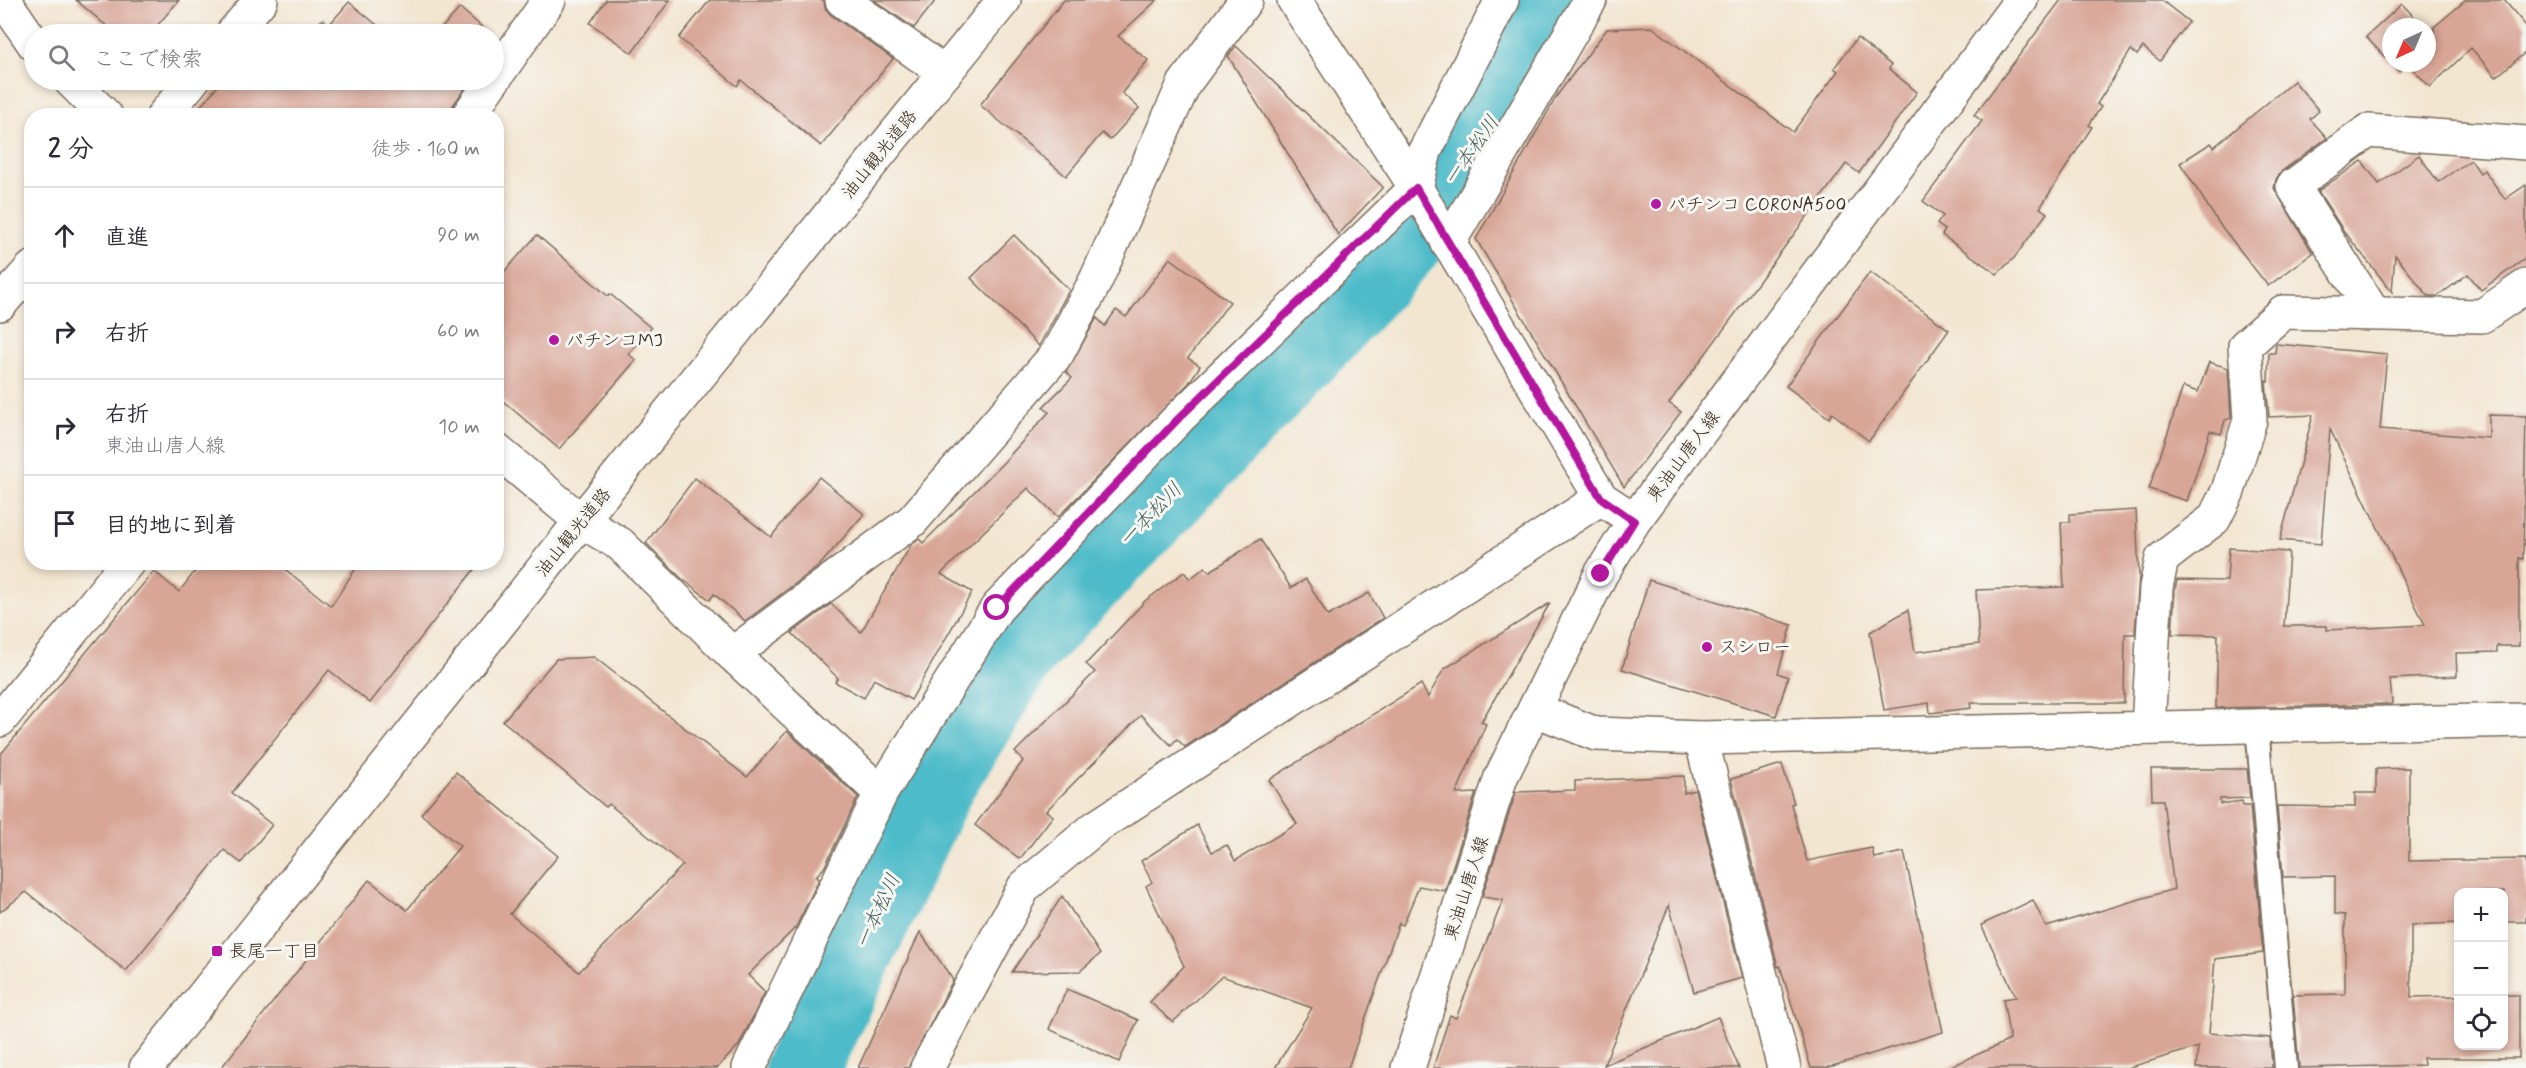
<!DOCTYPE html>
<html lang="ja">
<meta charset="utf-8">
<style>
:root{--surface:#fff;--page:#f2f2f3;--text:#2b2b33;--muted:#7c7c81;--line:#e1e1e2}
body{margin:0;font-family:Mynerve,"Klee One",sans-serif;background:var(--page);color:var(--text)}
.controls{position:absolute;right:18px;bottom:18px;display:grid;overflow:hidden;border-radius:12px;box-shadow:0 3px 9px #0003}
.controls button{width:54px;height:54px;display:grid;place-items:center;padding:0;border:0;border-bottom:2px solid var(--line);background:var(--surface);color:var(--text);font:30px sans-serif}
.compass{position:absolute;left:2382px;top:18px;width:54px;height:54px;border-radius:50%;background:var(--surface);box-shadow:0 3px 9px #0003;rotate:224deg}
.stop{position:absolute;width:18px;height:18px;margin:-14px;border:4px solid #b5179e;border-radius:50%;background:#fff}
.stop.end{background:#b5179e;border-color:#fff;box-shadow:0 2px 6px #0008}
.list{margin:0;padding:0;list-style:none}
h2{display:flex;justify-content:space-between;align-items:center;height:78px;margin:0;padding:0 24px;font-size:26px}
h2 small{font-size:20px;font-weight:400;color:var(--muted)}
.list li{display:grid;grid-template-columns:39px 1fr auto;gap:18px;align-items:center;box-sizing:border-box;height:96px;padding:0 24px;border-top:2px solid var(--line)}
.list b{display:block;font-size:22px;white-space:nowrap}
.list p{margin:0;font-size:20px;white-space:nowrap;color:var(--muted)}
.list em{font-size:20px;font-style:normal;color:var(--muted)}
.icon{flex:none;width:33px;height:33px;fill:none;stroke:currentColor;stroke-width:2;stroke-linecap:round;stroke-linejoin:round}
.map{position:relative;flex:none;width:2526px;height:1068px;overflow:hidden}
.search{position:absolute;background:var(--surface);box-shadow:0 3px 9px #0003;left:24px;top:24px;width:480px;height:66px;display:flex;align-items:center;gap:15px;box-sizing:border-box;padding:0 21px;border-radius:33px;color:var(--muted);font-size:22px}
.panel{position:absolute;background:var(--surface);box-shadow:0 3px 9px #0003;left:24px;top:108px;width:480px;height:462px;border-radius:24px}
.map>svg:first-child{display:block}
</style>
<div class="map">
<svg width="2526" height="1068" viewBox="0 0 2526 1068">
<rect width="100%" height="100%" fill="#f6f6f2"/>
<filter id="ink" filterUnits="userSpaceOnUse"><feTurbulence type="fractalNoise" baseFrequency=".0167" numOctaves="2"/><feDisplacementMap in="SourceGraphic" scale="12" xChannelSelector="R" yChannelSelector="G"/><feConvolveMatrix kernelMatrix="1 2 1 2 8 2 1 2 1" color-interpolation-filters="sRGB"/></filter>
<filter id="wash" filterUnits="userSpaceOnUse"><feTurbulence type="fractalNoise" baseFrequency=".008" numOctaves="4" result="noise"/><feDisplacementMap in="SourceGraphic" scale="24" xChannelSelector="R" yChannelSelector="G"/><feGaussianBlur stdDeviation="1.35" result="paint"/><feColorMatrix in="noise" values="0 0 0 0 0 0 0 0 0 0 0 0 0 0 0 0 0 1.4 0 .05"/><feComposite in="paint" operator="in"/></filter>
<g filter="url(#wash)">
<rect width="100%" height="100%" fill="#f3e6d1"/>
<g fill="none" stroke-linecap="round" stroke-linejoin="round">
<!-- river -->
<path stroke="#4ebbc9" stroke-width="75" d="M 802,1068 L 939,781 L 1022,648 L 1318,340 L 1409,239 L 1511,94 L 1557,0"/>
</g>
<g id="blocks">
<!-- building -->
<g fill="#d8a596">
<path d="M 76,0 L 179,0 L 150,34 L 116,34 Z"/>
<path d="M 606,0 L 670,0 L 632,53 L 590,23 Z"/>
<path d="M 710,0 L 824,0 L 825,8 L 831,15 L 893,59 L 821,146 L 741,80 L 737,86 L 679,38 Z"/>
<path d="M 874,0 L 936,0 L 914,28 Z"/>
<path d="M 1064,0 L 1157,0 L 1118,36 L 1148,60 L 1122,93 L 1139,108 L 1110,140 L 1102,133 L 1066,176 L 980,105 Z"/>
<path d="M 2061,0 L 2161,0 L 2189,22 L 2160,61 L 2143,47 L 2137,55 L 2131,50 L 2097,104 L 2101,107 L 2089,125 L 2092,127 L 2040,208 L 2047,213 L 2015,257 L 1997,274 L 1942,235 L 1945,230 L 1937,224 L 1943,216 L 1923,201 L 1982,121 L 1974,115 Z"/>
<path d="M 2466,0 L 2504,0 L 2526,26 L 2526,52 L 2496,77 L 2471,48 L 2430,87 L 2408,64 L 2399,72 L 2366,37 L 2402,4 L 2424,27 L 2391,27 L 2391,63 L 2427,63 L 2427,30 L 2434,38 L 2434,27 Z"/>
<path d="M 349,2 L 388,34 L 307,34 L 323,19 L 329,25 Z"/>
<path d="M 460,8 L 483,28 L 491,34 L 436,34 Z"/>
<path d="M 1652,27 L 1793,132 L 1838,71 L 1834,68 L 1857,38 L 1891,65 L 1889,69 L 1917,92 L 1859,173 L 1846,164 L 1669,403 L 1681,412 L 1624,487 L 1476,239 L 1558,94 L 1607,29 Z"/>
<path d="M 1236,46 L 1383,187 L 1338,235 L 1228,56 Z"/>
<path d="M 223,80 L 471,80 L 453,105 L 449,116 L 192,116 Z"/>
<path d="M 2294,81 L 2319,111 L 2310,119 L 2327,138 L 2282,171 L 2276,179 L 2274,188 L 2313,253 L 2268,286 L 2218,222 L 2180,163 L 2211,143 L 2214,147 Z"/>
<path d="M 2419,155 L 2438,182 L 2471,160 L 2480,173 L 2484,170 L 2505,199 L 2526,185 L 2526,258 L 2481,290 L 2468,274 L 2438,296 L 2428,296 L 2395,255 L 2392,292 L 2343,230 L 2318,191 L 2362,161 L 2379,184 Z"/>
<path d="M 537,235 L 608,296 L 610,294 L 651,328 L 628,354 L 636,360 L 559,449 L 496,395 L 496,281 Z"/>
<path d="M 1014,235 L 1069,290 L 1039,346 L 971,278 Z"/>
<path d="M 1170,258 L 1230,302 L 1188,358 L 1200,366 L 1189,383 L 1058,517 L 1028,488 L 941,574 L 972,592 L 911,700 L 874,679 L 864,698 L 835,682 L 838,678 L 792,633 L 831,604 L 861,632 L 911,545 L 919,539 L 923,543 L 1003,463 L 1049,412 L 1043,407 L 1072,378 L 1066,372 L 1097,318 L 1105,326 L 1116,310 L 1126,317 Z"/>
<path d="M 1870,272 L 1949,330 L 1869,441 L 1832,413 L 1829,418 L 1786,386 Z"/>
<path d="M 2276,344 L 2387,354 L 2380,429 L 2489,438 L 2489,415 L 2526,416 L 2523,559 L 2519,558 L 2519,646 L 2497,646 L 2497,652 L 2456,653 L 2457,676 L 2390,679 L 2392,704 L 2216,708 L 2218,635 L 2172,634 L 2175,590 L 2177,580 L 2227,581 L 2229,548 L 2289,552 L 2284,626 L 2327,626 L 2327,630 L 2425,625 L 2330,429 L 2321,544 L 2280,540 L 2313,415 L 2269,417 L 2266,381 L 2268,382 L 2269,353 L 2275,353 Z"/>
<path d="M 2209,362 L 2228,368 L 2231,418 L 2225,420 L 2221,434 L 2210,431 L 2187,501 L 2149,489 L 2183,387 L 2198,392 Z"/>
<path d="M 819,477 L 864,514 L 819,566 L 745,621 L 714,594 L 710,600 L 681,578 L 646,543 L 695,478 L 771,537 Z"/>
<path d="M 2136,510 L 2139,576 L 2135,634 L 2125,634 L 2124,703 L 1970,703 L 1971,708 L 1930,713 L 1929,703 L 1884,710 L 1870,632 L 1908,610 L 1915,652 L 1979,644 L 1976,590 L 2064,587 L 2061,522 L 2070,522 L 2070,514 Z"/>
<path d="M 1260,539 L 1291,588 L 1306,579 L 1328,616 L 1369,593 L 1383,618 L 1185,747 L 1177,739 L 1171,745 L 1141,715 L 1046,811 L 1053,816 L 1020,859 L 975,825 L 1023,761 L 1015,752 L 1095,672 L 1086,664 L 1145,601 L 1184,572 L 1190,579 L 1205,567 L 1209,572 Z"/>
<path d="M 202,562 L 276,562 L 331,606 L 360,562 L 480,562 L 370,703 L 329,670 L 232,793 L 272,825 L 241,863 L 224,850 L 126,971 L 26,892 L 0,912 L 0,755 L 154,571 L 179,592 Z"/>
<path d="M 1649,580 L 1792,625 L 1778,673 L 1788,677 L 1776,716 L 1622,669 Z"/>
<path d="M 1550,603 L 1481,722 L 1486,724 L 1456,794 L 1476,793 L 1445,891 L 1419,886 L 1403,925 L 1399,923 L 1348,1068 L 1275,1068 L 1312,1008 L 1222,976 L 1173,1022 L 1150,1002 L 1184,966 L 1146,886 L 1152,882 L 1141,861 L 1197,825 L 1212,852 L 1227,845 L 1235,861 L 1297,824 L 1269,780 L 1421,684 L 1428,697 L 1444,669 Z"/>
<path d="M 594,657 L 747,777 L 787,731 L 858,797 L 824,868 L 816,876 L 819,879 L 796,927 L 748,975 L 765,992 L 739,1045 L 717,1068 L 221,1068 L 369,880 L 407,910 L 460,846 L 421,814 L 456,772 L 558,856 L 510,914 L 579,972 L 683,865 L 609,804 L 606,807 L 503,721 L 556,659 Z"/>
<path d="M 1782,764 L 1794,803 L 1791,804 L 1807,861 L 1872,848 L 1874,858 L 1904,852 L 1943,1032 L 1826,1068 L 1811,1068 L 1780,966 L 1778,967 L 1731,779 Z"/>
<path d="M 2409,768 L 2409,861 L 2526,859 L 2526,922 L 2504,922 L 2504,892 L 2458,892 L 2458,923 L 2411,925 L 2411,997 L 2458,996 L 2458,1046 L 2504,1046 L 2504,995 L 2519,995 L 2519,1058 L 2423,1058 L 2424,1065 L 2299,1068 L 2293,995 L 2345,994 L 2345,915 L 2335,914 L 2335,876 L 2283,877 L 2277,806 L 2355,807 L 2355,793 L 2376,793 L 2376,769 Z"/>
<path d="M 2151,769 L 2247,769 L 2250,798 L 2220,799 L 2220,804 L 2242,801 L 2243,806 L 2250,806 L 2263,953 L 2215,959 L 2209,1033 L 2270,1038 L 2272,1068 L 2196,1068 L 2198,1047 L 2127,1068 L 1947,1068 L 2010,1040 L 2003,999 L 2016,997 L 1981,925 L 2033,900 L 2046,927 L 2174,889 L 2163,800 L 2152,800 Z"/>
<path d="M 1684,776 L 1684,793 L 1695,790 L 1742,978 L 1694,992 L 1669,905 L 1604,1065 L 1718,1017 L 1739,1068 L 1433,1068 L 1450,1015 L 1456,1018 L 1503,900 L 1482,897 L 1516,792 L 1575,790 L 1575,781 Z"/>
<path d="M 1062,896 L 1100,954 L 1080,971 L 1012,972 Z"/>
<path d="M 920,932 L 953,980 L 908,1068 L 858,1068 Z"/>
<path d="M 1067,989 L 1138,1020 L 1119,1062 L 1049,1029 Z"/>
</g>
</g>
</g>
<g filter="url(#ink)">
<use href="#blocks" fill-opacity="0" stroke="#7b6c5d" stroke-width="1.5"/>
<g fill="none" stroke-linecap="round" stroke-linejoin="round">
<defs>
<path id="service" d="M 2257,726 L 2286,1068"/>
<g id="minor">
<path d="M 842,0 L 945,73"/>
<path d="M 1294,0 L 1416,188 L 1601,498 L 1619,510"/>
<path d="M 232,34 L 261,0"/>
<path d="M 494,79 L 549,0"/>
<path d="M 163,116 L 193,80"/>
<path d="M 468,116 L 493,80"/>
<path d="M 1448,244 L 1590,0"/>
<path d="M 0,304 L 32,268"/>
<path d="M 2373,312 L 2293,186 L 2368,131 L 2526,143"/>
<path d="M 581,521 L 620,544 L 732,654 L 881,793"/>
<path d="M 732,654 L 912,521 L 1057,354 L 1096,280 L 1184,84 L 1246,0"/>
<path d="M 0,720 L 128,562"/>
<path d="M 2148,728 L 2156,587 L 2162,559 L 2214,519 L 2228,491 L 2250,420 L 2245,346 L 2283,312 L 2482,316 L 2526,286"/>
<path d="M 1701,738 L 1784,1068"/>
<path d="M 749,1068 L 881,793 L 997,608 L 1179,418 L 1416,188 L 1425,151 L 1502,0"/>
<path d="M 927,1068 L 1024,887 L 1096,827 L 1601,498"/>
</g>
<g id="tertiary">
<path d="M 4,0 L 34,44"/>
<path d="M 70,80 L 106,116"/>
<path d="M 496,450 L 581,521"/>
<path d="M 1536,710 L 1596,734 L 1701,738 L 2526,720"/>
<path d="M 146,1068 L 581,521 L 1004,0"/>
</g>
<path id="secondary" d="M 1408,1068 L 1501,777 L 1601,574 L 1634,521 L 2021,0"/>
</defs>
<!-- service casing -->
<use href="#service" stroke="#7b6c5d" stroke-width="26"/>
<!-- minor casing -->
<use href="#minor" stroke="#7b6c5d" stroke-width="36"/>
<!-- tertiary casing -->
<use href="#tertiary" stroke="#7b6c5d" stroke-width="36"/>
<!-- secondary casing -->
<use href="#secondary" stroke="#7b6c5d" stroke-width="36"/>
<!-- service -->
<use href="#service" stroke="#fff" stroke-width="22"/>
<!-- minor -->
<use href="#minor" stroke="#fff" stroke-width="33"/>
<!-- tertiary -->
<use href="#tertiary" stroke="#fff" stroke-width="33"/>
<!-- secondary -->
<use href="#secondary" stroke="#fff" stroke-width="33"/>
</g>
</g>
<g fill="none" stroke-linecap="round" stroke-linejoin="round" filter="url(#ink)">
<!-- route -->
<path stroke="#b5179e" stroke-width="8" d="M 997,608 L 1179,418 L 1416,188 L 1601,498 L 1634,521 L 1601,574"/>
</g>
<!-- markers -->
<g fill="#b5179e" stroke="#f6f6f2" stroke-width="2">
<circle cx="1656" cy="204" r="6"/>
<circle cx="554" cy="340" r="6"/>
<circle cx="1707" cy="647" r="6"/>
<rect x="211" y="945" width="12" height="12" rx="3"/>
</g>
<g text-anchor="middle" stroke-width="6" stroke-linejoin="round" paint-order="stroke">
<!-- street labels -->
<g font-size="18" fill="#3b2a1e" stroke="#f6f6f2">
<text transform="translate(879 154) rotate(-51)" y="6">油山観光道路</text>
<text transform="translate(1683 456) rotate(-53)" y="6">東油山唐人線</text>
<text transform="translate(573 532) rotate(-51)" y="6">油山観光道路</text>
<text transform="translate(1466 888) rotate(-72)" y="6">東油山唐人線</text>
</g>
<!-- poi labels -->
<g font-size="18" fill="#3b2a1e" stroke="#f6f6f2" text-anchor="start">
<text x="1668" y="210">パチンコ CORONA500</text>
<text x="566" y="346">パチンコMJ</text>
<text x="1719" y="653">スシロー</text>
<text x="229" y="957">長尾一丁目</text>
</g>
<!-- water labels -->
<g font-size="20" font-style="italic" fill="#425d5a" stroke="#f6f6f2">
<text transform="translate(1471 150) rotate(-55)" y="7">一本松川</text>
<text transform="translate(1150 514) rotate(-46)" y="7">一本松川</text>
<text transform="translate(877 911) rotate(-65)" y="7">一本松川</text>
</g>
</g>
</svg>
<div class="controls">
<button>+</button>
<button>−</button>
<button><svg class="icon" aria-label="locate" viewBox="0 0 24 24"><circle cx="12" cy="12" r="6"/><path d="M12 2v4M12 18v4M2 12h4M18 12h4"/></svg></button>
</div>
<svg class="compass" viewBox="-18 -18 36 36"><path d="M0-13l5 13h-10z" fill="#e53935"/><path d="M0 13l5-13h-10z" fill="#7c7c81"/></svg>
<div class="stop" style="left:997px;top:608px"></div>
<div class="stop end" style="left:1601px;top:574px"></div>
<div class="search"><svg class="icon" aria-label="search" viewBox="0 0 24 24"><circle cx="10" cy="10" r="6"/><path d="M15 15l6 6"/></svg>ここで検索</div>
<section class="panel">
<h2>2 分<small>徒歩 · 160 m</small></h2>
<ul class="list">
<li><svg class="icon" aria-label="ahead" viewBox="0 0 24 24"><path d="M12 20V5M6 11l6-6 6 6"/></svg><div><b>直進</b></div><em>90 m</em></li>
<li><svg class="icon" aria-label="right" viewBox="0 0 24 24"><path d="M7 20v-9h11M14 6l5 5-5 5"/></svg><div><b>右折</b></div><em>60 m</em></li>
<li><svg class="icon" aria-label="right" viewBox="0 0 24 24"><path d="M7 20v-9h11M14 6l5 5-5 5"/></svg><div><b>右折</b><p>東油山唐人線</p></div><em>10 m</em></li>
<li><svg class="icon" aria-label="arrive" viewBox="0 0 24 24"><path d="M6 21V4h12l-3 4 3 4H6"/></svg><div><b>目的地に到着</b></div></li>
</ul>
</section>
</div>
